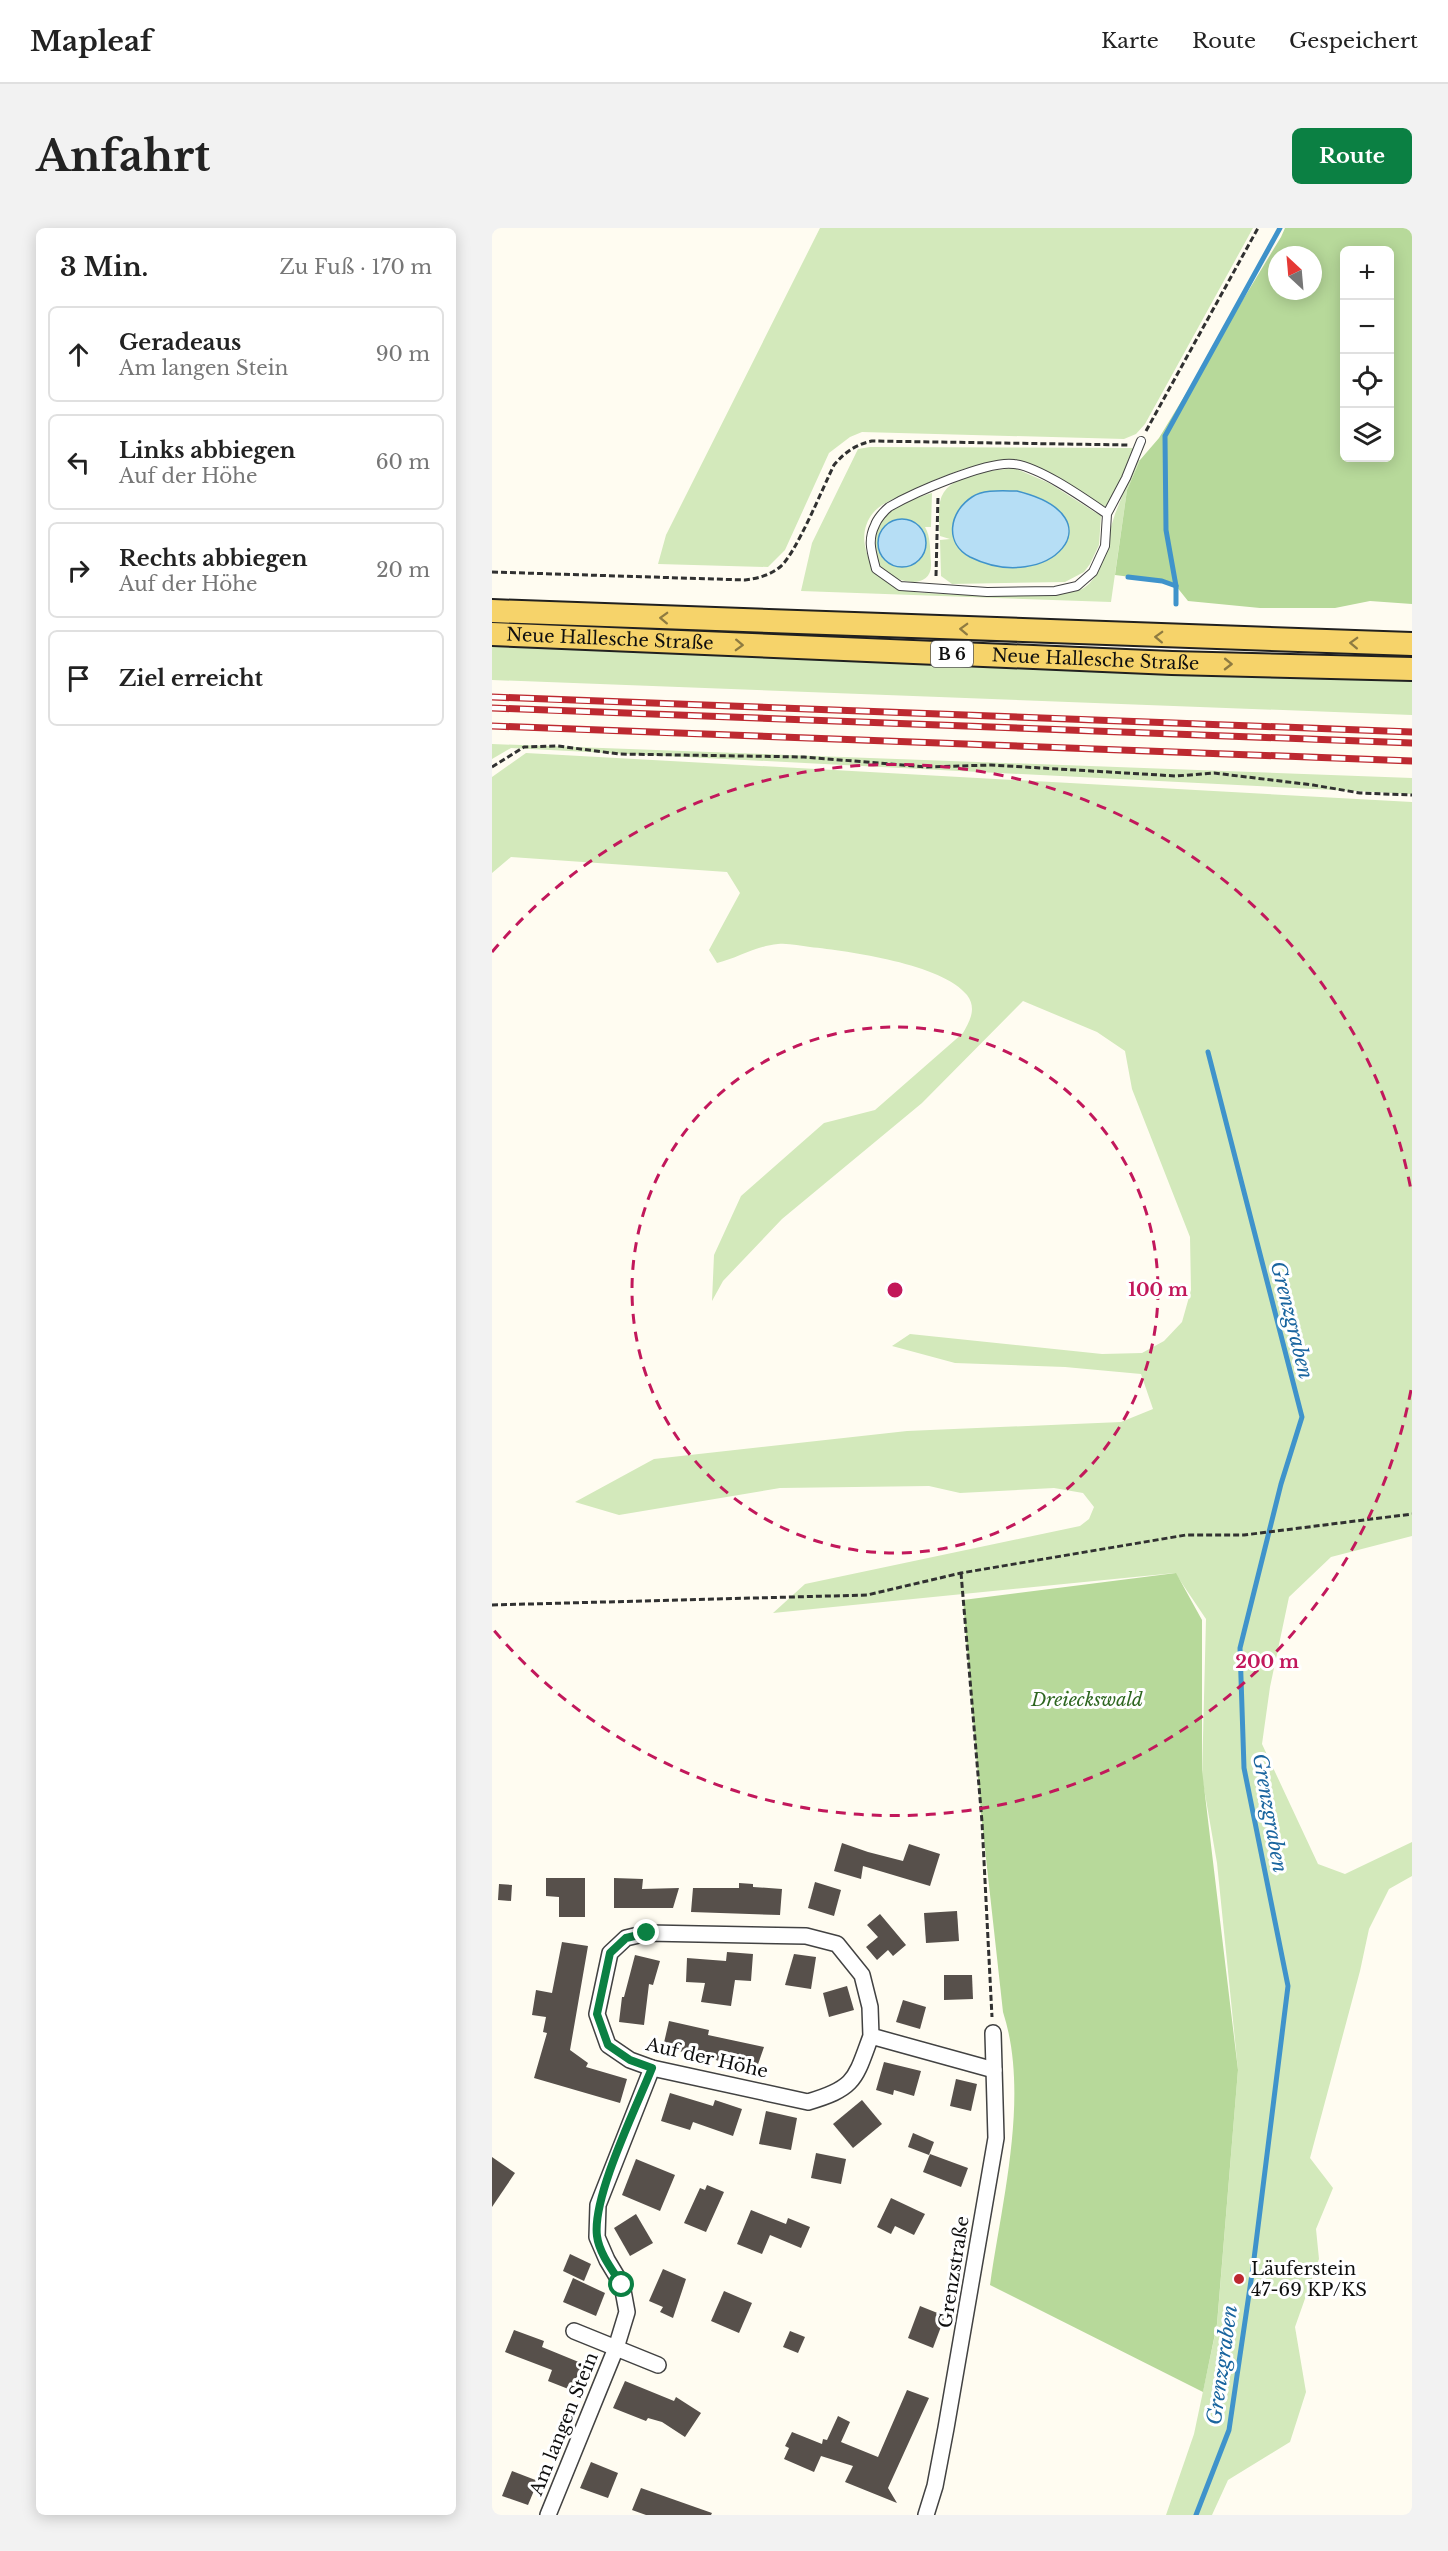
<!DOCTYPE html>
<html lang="de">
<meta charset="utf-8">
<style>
:root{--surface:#fff;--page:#f2f2f2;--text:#222;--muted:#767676;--line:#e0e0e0;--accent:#0b8043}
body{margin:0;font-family:"Libre Baskerville",serif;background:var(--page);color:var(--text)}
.controls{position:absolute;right:18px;top:18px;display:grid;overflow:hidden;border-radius:9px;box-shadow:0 3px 15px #0003}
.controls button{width:54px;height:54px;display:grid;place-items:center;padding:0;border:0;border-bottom:2px solid var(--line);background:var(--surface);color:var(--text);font:30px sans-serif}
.compass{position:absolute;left:776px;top:18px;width:54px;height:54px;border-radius:50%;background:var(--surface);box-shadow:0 3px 15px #0003;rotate:334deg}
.stop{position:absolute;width:18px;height:18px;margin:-14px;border:4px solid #0b8043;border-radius:50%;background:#fff}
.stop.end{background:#0b8043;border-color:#fff;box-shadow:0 2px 6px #0008}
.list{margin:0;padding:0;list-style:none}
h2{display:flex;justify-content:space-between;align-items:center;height:78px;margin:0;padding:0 24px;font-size:26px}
h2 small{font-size:20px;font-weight:400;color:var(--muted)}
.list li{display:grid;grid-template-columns:39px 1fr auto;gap:18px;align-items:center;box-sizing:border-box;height:96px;margin:0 12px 12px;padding:0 12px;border:2px solid var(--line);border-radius:9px}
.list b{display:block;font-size:22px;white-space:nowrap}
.list p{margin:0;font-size:20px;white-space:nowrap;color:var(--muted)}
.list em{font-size:20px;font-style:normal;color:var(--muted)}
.icon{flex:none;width:33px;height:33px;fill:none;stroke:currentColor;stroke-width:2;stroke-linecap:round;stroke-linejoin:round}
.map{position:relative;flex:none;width:920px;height:2287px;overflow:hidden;border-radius:9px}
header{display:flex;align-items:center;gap:36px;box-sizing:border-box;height:84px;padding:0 30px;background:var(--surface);border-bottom:2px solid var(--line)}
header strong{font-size:28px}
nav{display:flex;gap:33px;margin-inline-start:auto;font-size:21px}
.intro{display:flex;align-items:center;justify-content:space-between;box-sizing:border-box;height:144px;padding:0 36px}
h1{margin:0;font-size:42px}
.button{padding:15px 27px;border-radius:9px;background:var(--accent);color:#fff;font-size:21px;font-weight:700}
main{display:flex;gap:36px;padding:0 36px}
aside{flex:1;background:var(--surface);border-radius:9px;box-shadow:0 3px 15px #0003}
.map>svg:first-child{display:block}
</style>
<header>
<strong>Mapleaf</strong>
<nav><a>Karte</a><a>Route</a><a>Gespeichert</a></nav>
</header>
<div class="intro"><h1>Anfahrt</h1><a class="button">Route</a></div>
<main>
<aside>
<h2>3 Min.<small>Zu Fuß · 170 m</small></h2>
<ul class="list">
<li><svg class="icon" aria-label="ahead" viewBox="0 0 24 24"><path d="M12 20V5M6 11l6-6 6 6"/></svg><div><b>Geradeaus</b><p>Am langen Stein</p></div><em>90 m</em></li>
<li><svg class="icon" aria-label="left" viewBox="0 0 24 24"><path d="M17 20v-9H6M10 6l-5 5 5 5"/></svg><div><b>Links abbiegen</b><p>Auf der Höhe</p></div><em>60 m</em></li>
<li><svg class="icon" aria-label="right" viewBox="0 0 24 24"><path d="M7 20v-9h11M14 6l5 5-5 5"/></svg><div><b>Rechts abbiegen</b><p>Auf der Höhe</p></div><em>20 m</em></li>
<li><svg class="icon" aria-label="arrive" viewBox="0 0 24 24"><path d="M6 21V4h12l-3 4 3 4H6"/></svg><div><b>Ziel erreicht</b></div></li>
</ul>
</aside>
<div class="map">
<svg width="920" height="2287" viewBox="0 0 920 2287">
<rect width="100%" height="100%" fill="#fffcf1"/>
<!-- green -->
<g fill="#d3e9bb" fill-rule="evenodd">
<path d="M 328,0 L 761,0 L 653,196 L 644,206 L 632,211 L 370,204 L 358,209 L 337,225 L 293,322 L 276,339 L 166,336 L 174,307 Z"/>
<path d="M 378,219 L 641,220 L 620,275 L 615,279 C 592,274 563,254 541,243 C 535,240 527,234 521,233 C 490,230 439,253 412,266 C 402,271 388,276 381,285 C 359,312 382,352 410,362 C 428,368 572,369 588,362 C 595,359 600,353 604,347 L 623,286 L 645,231 L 648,232 L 635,262 L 619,374 L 309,363 L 320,315 L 366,221 Z"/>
<path d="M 522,240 L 557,255 L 609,288 L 607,317 L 598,336 L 592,344 L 573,354 L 460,356 L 449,348 L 448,312 L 458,311 L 448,308 C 447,297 446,285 448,274 C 454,245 499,243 522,240 Z"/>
<path d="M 440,265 L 439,299 L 433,299 C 439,309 438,324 439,335 C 441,365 398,354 387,338 C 382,331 382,323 382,316 C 381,283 414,273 440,265 ZM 386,315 L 434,319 L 427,332 L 397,336 L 387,323 Z"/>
<path d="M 0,416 L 920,449 L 920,487 L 0,452 Z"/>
<path d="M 0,516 L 920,550 L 920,566 L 19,520 L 0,531 Z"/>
<path d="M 34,525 L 920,574 L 920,1308 L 839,1329 L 797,1369 L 778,1459 L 770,1516 L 826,1636 L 853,1646 L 920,1614 L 920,1648 L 897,1661 L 877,1701 L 868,1743 L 818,1930 L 841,1960 L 824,2001 L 827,2031 L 803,2099 L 814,2164 L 798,2214 L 736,2252 L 720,2287 L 674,2287 L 702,2206 L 725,2097 L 746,1842 L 725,1635 L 710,1549 L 714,1391 L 683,1345 L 281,1385 L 313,1356 L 588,1298 L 597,1291 L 602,1279 L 591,1265 L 562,1260 L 468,1265 L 437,1258 L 288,1260 L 127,1287 L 83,1274 L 162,1231 L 415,1203 L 629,1194 L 661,1181 L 649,1146 L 573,1139 L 463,1135 L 400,1118 L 418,1106 L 610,1126 L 650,1125 L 672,1113 L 690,1094 L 699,1062 L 698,1009 L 640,861 L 633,823 L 605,804 L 531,773 L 430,875 L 290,991 L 231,1053 L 220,1073 L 222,1027 L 249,968 L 332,895 L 383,882 L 471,805 C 478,793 485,780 475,767 C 451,736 356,723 318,719 C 308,718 297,715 286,716 C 264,718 246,730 225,735 L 217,722 L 248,665 L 235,644 L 19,629 L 0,645 L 0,549 Z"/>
</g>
<!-- forest -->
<g fill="#b7d99a" fill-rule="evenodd">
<path d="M 793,0 L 920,0 L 920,376 L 878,373 L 843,380 L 768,380 L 696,373 L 684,358 L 670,353 L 623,347 L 635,262 L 648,232 L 667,210 L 789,9 ZM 852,22 L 898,22 L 898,230 L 852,230 ZM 785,27 L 821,27 L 821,63 L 785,63 Z"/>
<path d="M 684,1345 L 710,1392 L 710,1542 L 746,1842 L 725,2096 L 711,2164 L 498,2057 C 510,1972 538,1867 511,1784 L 489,1585 L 471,1372 Z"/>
</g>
<!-- water -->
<g fill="#b6def5" stroke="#3f93cb" stroke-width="1.5">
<path d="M 525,263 C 630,289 556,368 478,329 C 452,315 457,284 480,269 C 492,261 511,263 525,263 Z"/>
<circle cx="410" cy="315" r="24"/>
</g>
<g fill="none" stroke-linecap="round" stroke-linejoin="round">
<!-- stream -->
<g stroke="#3f93cb" stroke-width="5">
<path d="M 636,349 L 670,353 L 684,358"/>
<path d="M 684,376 L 684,358 L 674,302 L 673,208 L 788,0"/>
<path d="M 704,2287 L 737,2202 L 761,2039 L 796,1758 L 752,1540 L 748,1420 L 789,1256 L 810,1189 L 716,824"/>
</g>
</g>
<!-- building -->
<g fill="#57504b">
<path d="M 350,1615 L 376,1624 L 411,1633 L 417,1616 L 448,1626 L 438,1658 L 371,1638 L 369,1651 L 342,1643 Z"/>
<path d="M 54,1650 L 93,1650 L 93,1689 L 67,1689 L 67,1669 L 54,1668 Z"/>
<path d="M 122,1650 L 151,1651 L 150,1661 L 187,1660 L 181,1680 L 122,1680 Z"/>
<path d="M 323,1654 L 349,1662 L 342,1688 L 316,1680 Z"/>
<path d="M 247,1655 L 261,1656 L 261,1659 L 290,1661 L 288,1687 L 199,1684 L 201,1660 L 247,1660 Z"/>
<path d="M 7,1656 L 20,1657 L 19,1673 L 6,1672 Z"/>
<path d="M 465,1683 L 467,1713 L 434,1715 L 432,1685 Z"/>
<path d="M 388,1686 L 414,1717 L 401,1728 L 396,1722 L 385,1732 L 374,1719 L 386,1709 L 375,1697 Z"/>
<path d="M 70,1714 L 96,1718 L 78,1822 L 96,1835 L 94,1839 L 135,1851 L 128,1875 L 42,1850 L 55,1805 L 51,1804 L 54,1789 L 40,1787 L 44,1762 L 60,1765 Z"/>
<path d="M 235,1724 L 261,1726 L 259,1753 L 243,1752 L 239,1778 L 209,1774 L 213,1755 L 194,1754 L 195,1730 L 234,1733 Z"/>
<path d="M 302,1726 L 324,1729 L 319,1761 L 293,1757 Z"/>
<path d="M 143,1727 L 168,1733 L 161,1757 L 157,1756 L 152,1797 L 127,1794 L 130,1769 L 132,1769 Z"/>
<path d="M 452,1747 L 480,1747 L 481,1771 L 452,1772 Z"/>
<path d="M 355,1758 L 362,1782 L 337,1789 L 331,1765 Z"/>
<path d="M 411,1772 L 434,1779 L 428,1801 L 404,1794 Z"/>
<path d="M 177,1793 L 217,1802 L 216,1807 L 272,1819 L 264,1842 L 171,1819 Z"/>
<path d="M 392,1834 L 429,1843 L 422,1868 L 402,1862 L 401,1867 L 384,1862 Z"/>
<path d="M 464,1851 L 485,1856 L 479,1883 L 458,1878 Z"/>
<path d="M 178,1865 L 221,1878 L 223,1872 L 250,1881 L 241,1908 L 201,1894 L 198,1902 L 169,1893 Z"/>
<path d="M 370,1872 L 390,1896 L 361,1920 L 341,1896 Z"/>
<path d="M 274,1883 L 305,1890 L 299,1922 L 267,1916 Z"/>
<path d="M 421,1905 L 442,1914 L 437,1927 L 416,1919 Z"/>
<path d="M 324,1925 L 354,1931 L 349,1956 L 319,1950 Z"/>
<path d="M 438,1926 L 476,1940 L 469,1959 L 431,1944 Z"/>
<path d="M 0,1929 L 23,1945 L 0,1979 Z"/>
<path d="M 144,1931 L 183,1947 L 168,1983 L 130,1967 Z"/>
<path d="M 215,1957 L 232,1964 L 214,2004 L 192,1995 L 208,1960 L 213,1962 Z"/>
<path d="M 399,1970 L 433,1986 L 422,2007 L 403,1998 L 399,2006 L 385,1999 Z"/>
<path d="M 259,1982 L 294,1996 L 296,1990 L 318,1999 L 309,2020 L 278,2007 L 270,2026 L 245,2016 Z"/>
<path d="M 144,1986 L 161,2015 L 138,2028 L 122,2000 Z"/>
<path d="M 78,2026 L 99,2036 L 92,2053 L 71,2043 Z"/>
<path d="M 171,2041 L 194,2051 L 181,2090 L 168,2084 L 171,2079 L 157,2073 Z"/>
<path d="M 81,2050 L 113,2065 L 104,2088 L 71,2074 Z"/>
<path d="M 232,2063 L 260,2075 L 247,2105 L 219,2093 Z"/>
<path d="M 428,2078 L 453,2088 L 441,2120 L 416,2110 Z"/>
<path d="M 22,2102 L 52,2113 L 50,2119 L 94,2137 L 84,2164 L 56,2153 L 60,2142 L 13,2124 Z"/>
<path d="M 298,2103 L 313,2109 L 306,2125 L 291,2119 Z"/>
<path d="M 133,2153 L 182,2173 L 184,2169 L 209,2185 L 193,2209 L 170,2194 L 156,2190 L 154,2193 L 121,2180 Z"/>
<path d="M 415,2162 L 437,2170 L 396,2260 L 405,2275 L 353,2254 L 361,2238 L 329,2228 L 322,2244 L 292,2231 L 297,2220 L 293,2218 L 300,2204 L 330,2216 L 331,2211 L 335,2212 L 346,2188 L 358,2194 L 349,2214 L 386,2229 Z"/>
<path d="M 99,2234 L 126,2245 L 116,2270 L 88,2260 Z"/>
<path d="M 20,2243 L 46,2253 L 36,2277 L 10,2268 Z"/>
<path d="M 149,2260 L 220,2285 L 219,2287 L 154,2287 L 140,2282 Z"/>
</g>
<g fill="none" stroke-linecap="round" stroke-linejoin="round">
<defs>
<path id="lane" d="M 615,286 C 593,271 548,239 522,236 C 496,232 421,265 397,279 C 392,283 385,291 383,297 C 375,313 380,325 384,341 L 408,358 L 495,364 L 563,363 L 585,358 L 601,344 L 613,318 L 615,286 L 634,250 L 649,213"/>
<g id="street">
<path d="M 379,1808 C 363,1851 364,1860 316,1874 L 160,1840 L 138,1832 L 116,1817 L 105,1786 L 118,1725 L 134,1710 L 155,1705 L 314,1708 L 345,1716 L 370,1747 L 378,1779 L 379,1808 L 502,1842"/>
<path d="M 82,2103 L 166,2137"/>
<path d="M 56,2287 L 124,2120 L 135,2084 L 130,2057 L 115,2032 L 105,2009 L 106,1977 L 160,1840"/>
<path d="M 434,2287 L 443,2258 L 454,2200 L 504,1910 L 501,1805"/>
</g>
<g id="primary">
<path d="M 0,383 L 920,416"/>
<path id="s1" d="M 0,406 L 680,435 L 920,441"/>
</g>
</defs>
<!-- lane casing -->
<use href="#lane" stroke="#424242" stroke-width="10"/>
<!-- street casing -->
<use href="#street" stroke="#424242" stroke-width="18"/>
<!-- primary casing -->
<use href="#primary" stroke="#202020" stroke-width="26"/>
<!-- path -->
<g stroke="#313131" stroke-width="3" stroke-dasharray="6 3" stroke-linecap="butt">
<path d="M 654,203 L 766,0"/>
<path d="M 0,344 L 253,352 C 266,350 277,348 288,339 C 304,326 331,259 342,237 C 353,224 363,217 380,213 L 636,217"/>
<path d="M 444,348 L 446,268"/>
<path d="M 0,539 L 32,519 L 66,518 L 127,526 L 312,529 L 435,539 L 499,537 L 684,548 L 722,545 L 821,557 L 868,565 L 920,567"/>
<path d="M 469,1345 L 490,1594 L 500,1789"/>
<path d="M 0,1377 L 375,1367 L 469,1345 L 694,1307 L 752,1307 L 920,1286"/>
</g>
<!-- lane -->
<use href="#lane" stroke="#fff" stroke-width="8"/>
<!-- street -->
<use href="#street" stroke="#fff" stroke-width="15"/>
<!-- primary -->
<use href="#primary" stroke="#f6d36a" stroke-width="22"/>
<defs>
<g id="rail">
<path d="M 0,469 L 920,504"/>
<path d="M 0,480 L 920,515"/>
<path d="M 0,498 L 920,533"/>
</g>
</defs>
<!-- rail casing -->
<use href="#rail" stroke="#bd2930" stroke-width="7"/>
<!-- rail -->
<use href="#rail" stroke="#fff" stroke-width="4.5" stroke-dasharray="14" stroke-linecap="butt"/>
</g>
<!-- one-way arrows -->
<defs><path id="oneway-chevron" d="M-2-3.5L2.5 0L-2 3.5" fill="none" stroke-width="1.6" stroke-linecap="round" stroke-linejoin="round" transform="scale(1.5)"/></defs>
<g stroke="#8e7b41">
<use href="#oneway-chevron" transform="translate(172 390) rotate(-178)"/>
<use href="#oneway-chevron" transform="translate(472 401) rotate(-178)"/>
<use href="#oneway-chevron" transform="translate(667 409) rotate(-178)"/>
<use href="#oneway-chevron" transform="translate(862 415) rotate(-178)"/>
<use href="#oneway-chevron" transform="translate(247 417) rotate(2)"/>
<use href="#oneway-chevron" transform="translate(736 436) rotate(1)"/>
</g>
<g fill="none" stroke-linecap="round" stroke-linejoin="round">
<!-- route -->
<path stroke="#0b8043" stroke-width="8" d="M 130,2057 C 121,2043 107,2025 105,2008 C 100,1969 144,1880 160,1840 L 138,1832 L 116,1817 L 105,1786 L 118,1725 L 134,1710 L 155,1705"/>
</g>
<!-- distance rings -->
<g fill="none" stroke="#c2185b" stroke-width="3" stroke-dasharray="10 8">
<circle cx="403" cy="1062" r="263"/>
<path d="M919 1162A526 526 0 0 1 0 1400M0 724A526 526 0 0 1 919 962"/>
</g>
<!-- markers -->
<circle fill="#bd2930" stroke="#fff" stroke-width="2" cx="747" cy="2051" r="6"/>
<g text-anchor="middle" stroke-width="6" stroke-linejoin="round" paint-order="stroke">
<!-- shield labels -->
<rect fill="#fff" stroke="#575757" stroke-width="1.5" x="439" y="413" width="42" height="26" rx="4.5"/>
<g font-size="16" font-weight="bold" fill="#0f0f0f">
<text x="460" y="432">B 6</text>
</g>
<!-- street labels -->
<g font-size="18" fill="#0f0f0f" stroke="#fff">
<text dy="6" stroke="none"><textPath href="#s1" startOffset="118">Neue Hallesche Straße</textPath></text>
<text dy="6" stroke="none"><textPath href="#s1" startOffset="604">Neue Hallesche Straße</textPath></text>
<text transform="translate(215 1830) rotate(13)" y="6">Auf der Höhe</text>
<text transform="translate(462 2044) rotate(-81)" y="6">Grenzstraße</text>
<text transform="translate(72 2196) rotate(-68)" y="6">Am langen Stein</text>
</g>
<!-- park labels -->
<g font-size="18" font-style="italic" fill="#2e6620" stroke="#fff">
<text x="595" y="1478">Dreieckswald</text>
</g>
<!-- poi labels -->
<g font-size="18" fill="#0f0f0f" stroke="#fff" text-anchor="start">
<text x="759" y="2047">Läuferstein<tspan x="759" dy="21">47-69 KP/KS</tspan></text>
</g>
<!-- water labels -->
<g font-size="20" font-style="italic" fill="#1a659f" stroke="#fff">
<text transform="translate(800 1092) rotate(76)" y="7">Grenzgraben</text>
<text transform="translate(778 1585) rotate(80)" y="7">Grenzgraben</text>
<text transform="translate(730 2137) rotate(-82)" y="7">Grenzgraben</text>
</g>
</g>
<circle cx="403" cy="1062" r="9" fill="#c2185b" stroke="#fff" stroke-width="3"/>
<g font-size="18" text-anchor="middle" font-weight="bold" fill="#c2185b" stroke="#fff" stroke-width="6" stroke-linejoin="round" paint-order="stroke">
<text x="666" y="1068">100 m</text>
<text x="775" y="1440">200 m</text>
</g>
</svg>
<div class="controls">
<button>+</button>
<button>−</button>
<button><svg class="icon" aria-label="locate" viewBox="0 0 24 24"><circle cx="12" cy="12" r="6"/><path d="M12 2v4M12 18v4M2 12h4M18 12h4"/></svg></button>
<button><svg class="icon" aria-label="layers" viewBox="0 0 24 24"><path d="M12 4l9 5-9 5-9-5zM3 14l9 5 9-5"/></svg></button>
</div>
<svg class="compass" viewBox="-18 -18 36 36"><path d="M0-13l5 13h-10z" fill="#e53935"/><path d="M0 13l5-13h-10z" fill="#767676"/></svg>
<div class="stop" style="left:130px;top:2057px"></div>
<div class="stop end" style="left:155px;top:1705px"></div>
</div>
</main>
